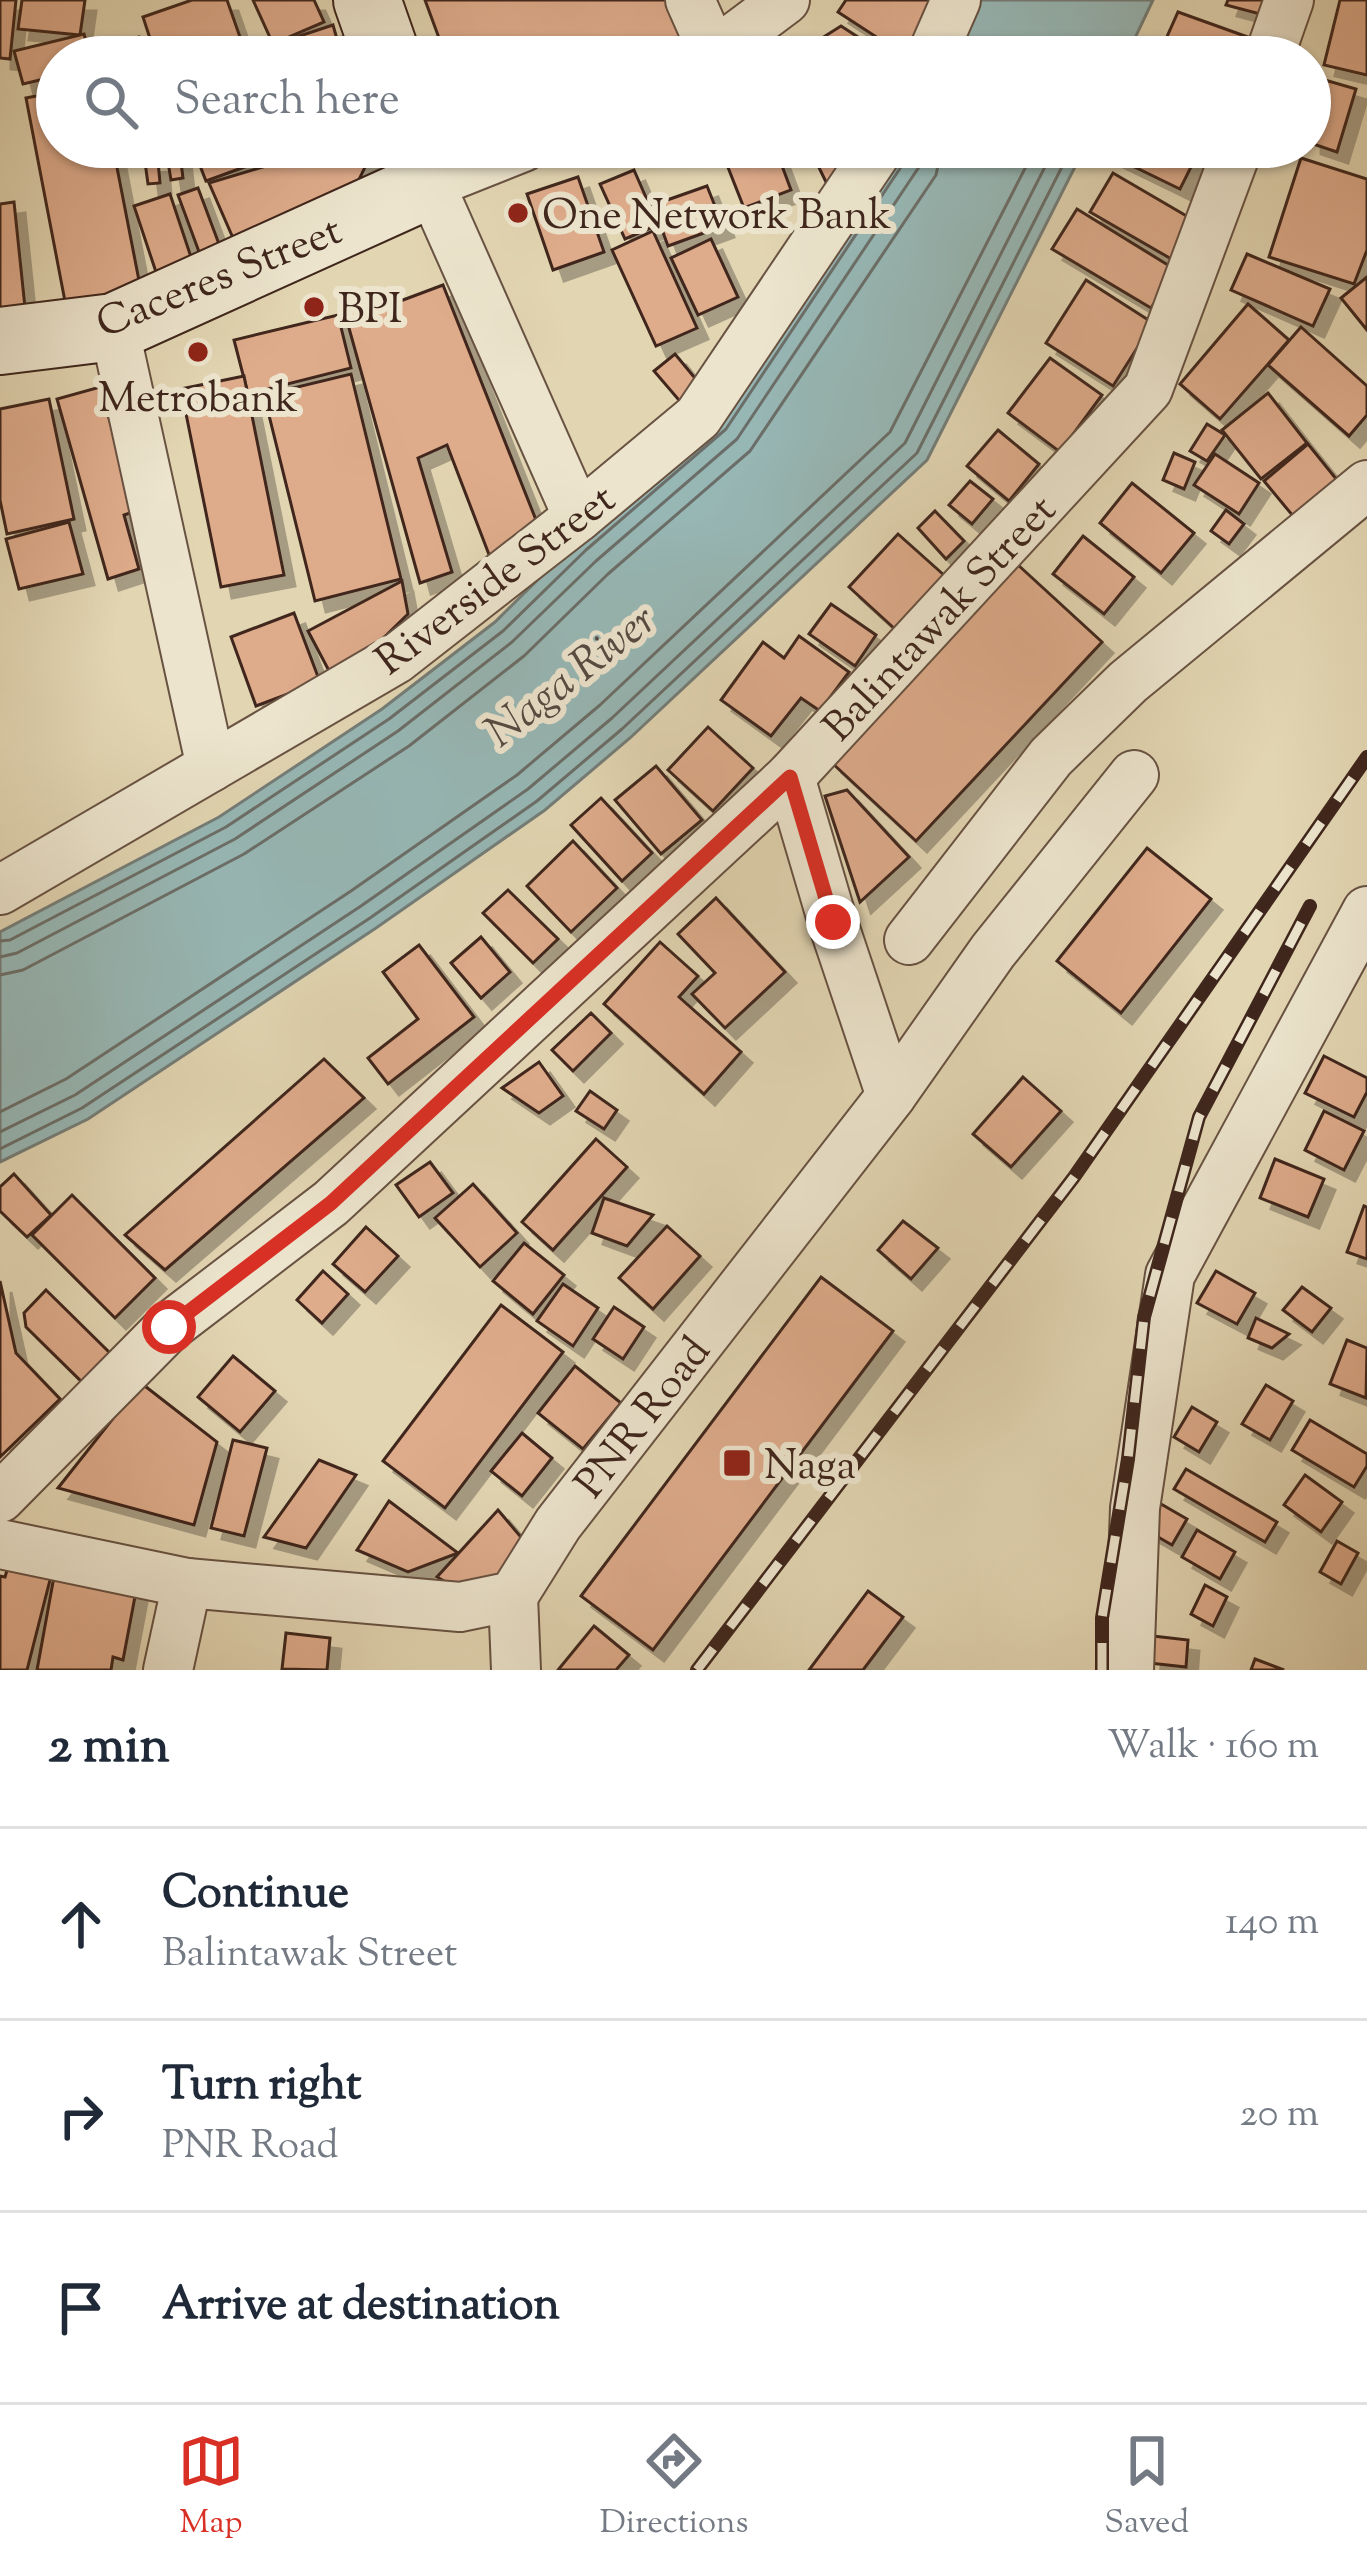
<!DOCTYPE html>
<meta charset="utf-8">
<style>
:root{--surface:#fff;--page:#f6f6f7;--text:#1f2937;--muted:#747a83;--line:#e0e1e3;--accent:#d93025}
body{margin:0;font-family:"Sorts Mill Goudy",serif;background:var(--page);color:var(--text)}
.stop{position:absolute;width:36px;height:36px;margin:-27px;border:9px solid #d93025;border-radius:50%;background:#fff}
.stop.end{background:#d93025;border-color:#fff;box-shadow:0 3px 12px #0008}
.list{margin:0;padding:0;list-style:none}
h2{display:flex;justify-content:space-between;align-items:center;height:156px;margin:0;padding:0 48px;font-size:51px}
h2 small{font-size:39px;font-weight:400;color:var(--muted)}
.list li{display:grid;grid-template-columns:78px 1fr auto;gap:36px;align-items:center;box-sizing:border-box;height:192px;padding:0 48px;border-top:3px solid var(--line)}
.list b{display:block;font-size:45px;white-space:nowrap}
.list p{margin:0;font-size:39px;white-space:nowrap;color:var(--muted)}
.list em{font-size:39px;font-style:normal;color:var(--muted)}
.icon{flex:none;width:66px;height:66px;fill:none;stroke:currentColor;stroke-width:2;stroke-linecap:round;stroke-linejoin:round}
.map{position:relative;flex:none;width:1367px;height:1670px;overflow:hidden}
.search{position:absolute;background:var(--surface);box-shadow:0 3px 9px #0004;left:36px;right:36px;top:36px;height:132px;display:flex;align-items:center;gap:30px;box-sizing:border-box;padding:0 42px;border-radius:66px;color:var(--muted);font-size:45px}
.sheet{height:732px;background:var(--surface)}
nav{display:flex;justify-content:space-around;align-items:center;box-sizing:border-box;height:168px;border-top:3px solid var(--line);background:var(--surface);font-size:33px;color:var(--muted)}
nav a{display:grid;justify-items:center;gap:6px}
nav .on{color:var(--accent)}
.map>svg:first-child{display:block}
</style>
<div class="map">
<svg width="1367" height="1670" viewBox="0 0 1367 1670">
<defs>
<filter id="shadow"><feDropShadow dx="11" dy="11" stdDeviation="0" flood-color="#0004"/></filter>
</defs>
<rect width="100%" height="100%" fill="#e2d5b2"/>
<filter id="stains"><feTurbulence type="fractalNoise" baseFrequency=".00167" numOctaves="4"/><feColorMatrix values="0 0 0 0 .2 0 0 0 0 .09 0 0 0 0 .02 0 0 0 .5 -.17"/></filter>
<radialGradient id="worn" r=".72"><stop offset=".6" stop-color="#630" stop-opacity="0"/><stop offset="1" stop-color="#630" stop-opacity=".3"/></radialGradient>
<!-- water -->
<g fill="#97b7b5" stroke="#747d78" stroke-width="3">
<path d="M 971,0 L 1153,0 L 1126,57 L 944,57 Z"/>
<path d="M 900,147 L 1085,147 L 927,460 L 630,738 L 545,810 L 376,928 L 88,1119 L 0,1162 L 0,932 L 219,817 L 382,709 L 495,622 L 577,541 Z"/>
</g>
<g fill="none" stroke-linecap="round" stroke-linejoin="round">
<!-- shore -->
<g stroke="#6b6e68" stroke-width="3">
<path d="M 0,941 L 10,940 L 226,827 L 389,719 L 503,631 L 586,550 L 726,429 L 907,158 L 909,147"/>
<path d="M 0,957 L 17,953 L 235,839 L 398,731 L 512,642 L 596,561 L 737,439 L 919,167 L 924,147"/>
<path d="M 0,975 L 23,970 L 244,854 L 409,746 L 524,656 L 608,574 L 750,451 L 936,175 L 942,147"/>
<path d="M 0,1112 L 66,1079 L 351,891 L 517,775 L 600,705 L 890,432 L 1036,147"/>
<path d="M 0,1132 L 75,1095 L 361,906 L 528,789 L 612,718 L 905,443 L 1055,147"/>
<path d="M 0,1149 L 82,1108 L 370,918 L 537,801 L 622,729 L 917,453 L 1072,147"/>
</g>
</g>
<!-- building -->
<g fill="#deab8b" stroke="#3f261c" stroke-width="3" filter="url(#shadow)">
<path d="M 0,0 L 16,0 L 10,59 L 0,58 Z"/>
<path d="M 22,0 L 85,0 L 80,35 L 18,29 Z"/>
<path d="M 192,0 L 227,0 L 247,57 L 156,57 L 143,17 Z"/>
<path d="M 253,0 L 314,0 L 324,22 L 273,44 Z"/>
<path d="M 425,0 L 670,0 L 681,35 L 668,57 L 446,57 Z"/>
<path d="M 846,0 L 941,0 L 907,57 L 838,12 Z"/>
<path d="M 1228,0 L 1264,0 L 1260,14 L 1226,5 Z"/>
<path d="M 1340,0 L 1367,0 L 1367,75 L 1324,65 Z"/>
<path d="M 1178,12 L 1256,40 L 1250,57 L 1187,57 L 1162,48 Z"/>
<path d="M 333,25 L 342,57 L 269,57 L 266,47 Z"/>
<path d="M 841,26 L 867,43 L 857,57 L 849,57 L 822,38 Z"/>
<path d="M 84,34 L 90,57 L 57,57 L 57,76 L 23,84 L 14,51 Z"/>
<path d="M 139,37 L 144,57 L 106,57 L 103,45 Z"/>
<path d="M 1311,76 L 1356,89 L 1337,152 L 1310,143 Z"/>
<path d="M 57,92 L 57,147 L 113,147 L 143,301 L 68,317 L 26,98 Z"/>
<path d="M 226,147 L 244,147 L 250,165 L 206,181 L 197,158 Z"/>
<path d="M 279,147 L 363,147 L 368,161 L 355,188 L 240,254 L 209,183 L 283,161 Z"/>
<path d="M 720,147 L 775,147 L 791,190 L 744,208 Z"/>
<path d="M 809,147 L 847,147 L 842,149 L 852,170 L 826,182 Z"/>
<path d="M 1111,147 L 1201,147 L 1180,189 L 1108,154 Z"/>
<path d="M 180,154 L 183,178 L 171,180 L 167,156 Z"/>
<path d="M 1301,158 L 1367,179 L 1367,250 L 1354,284 L 1269,257 Z"/>
<path d="M 158,161 L 160,183 L 148,184 L 145,162 Z"/>
<path d="M 634,170 L 658,225 L 625,239 L 600,184 Z"/>
<path d="M 1113,173 L 1202,225 L 1180,264 L 1090,212 Z"/>
<path d="M 578,177 L 604,252 L 553,270 L 527,194 Z"/>
<path d="M 707,186 L 723,226 L 668,246 L 653,205 Z"/>
<path d="M 198,188 L 225,260 L 205,268 L 178,195 Z"/>
<path d="M 170,194 L 196,272 L 160,284 L 134,206 Z"/>
<path d="M 14,202 L 26,317 L 0,319 L 0,204 Z"/>
<path d="M 1077,209 L 1176,270 L 1151,308 L 1052,249 Z"/>
<path d="M 653,231 L 697,328 L 656,346 L 612,250 Z"/>
<path d="M 711,239 L 738,297 L 698,315 L 671,258 Z"/>
<path d="M 1247,254 L 1330,289 L 1313,326 L 1231,290 Z"/>
<path d="M 1367,277 L 1367,330 L 1341,298 Z"/>
<path d="M 1086,280 L 1153,323 L 1113,386 L 1046,343 Z"/>
<path d="M 443,285 L 536,520 L 493,565 L 447,445 L 418,458 L 452,572 L 420,583 L 347,321 Z"/>
<path d="M 1248,304 L 1289,340 L 1220,419 L 1180,384 Z"/>
<path d="M 338,315 L 351,368 L 248,394 L 234,340 Z"/>
<path d="M 1301,327 L 1367,386 L 1367,415 L 1349,436 L 1268,365 Z"/>
<path d="M 675,354 L 704,389 L 684,406 L 654,371 Z"/>
<path d="M 1050,358 L 1102,395 L 1060,452 L 1008,413 Z"/>
<path d="M 351,374 L 401,579 L 315,601 L 264,395 Z"/>
<path d="M 244,376 L 284,575 L 221,587 L 181,389 Z"/>
<path d="M 100,387 L 136,511 L 124,515 L 139,569 L 108,579 L 57,399 Z"/>
<path d="M 1268,393 L 1307,443 L 1261,479 L 1222,430 Z"/>
<path d="M 49,399 L 74,519 L 7,534 L 0,500 L 0,409 Z"/>
<path d="M 1207,424 L 1225,435 L 1207,461 L 1190,451 Z"/>
<path d="M 998,430 L 1039,464 L 1009,501 L 967,466 Z"/>
<path d="M 1308,444 L 1337,480 L 1293,516 L 1264,481 Z"/>
<path d="M 1174,453 L 1195,462 L 1184,489 L 1163,480 Z"/>
<path d="M 1215,454 L 1259,483 L 1239,514 L 1194,485 Z"/>
<path d="M 970,481 L 993,499 L 972,524 L 949,505 Z"/>
<path d="M 1132,483 L 1194,533 L 1161,573 L 1100,523 Z"/>
<path d="M 1226,510 L 1244,524 L 1229,544 L 1211,531 Z"/>
<path d="M 935,511 L 964,541 L 946,559 L 918,528 Z"/>
<path d="M 69,522 L 83,574 L 19,589 L 6,539 Z"/>
<path d="M 898,534 L 945,576 L 896,630 L 849,587 Z"/>
<path d="M 1083,536 L 1134,577 L 1104,614 L 1053,574 Z"/>
<path d="M 1017,564 L 1102,642 L 916,841 L 831,762 Z"/>
<path d="M 402,581 L 408,614 L 336,684 L 308,631 Z"/>
<path d="M 831,604 L 876,635 L 855,666 L 809,634 Z"/>
<path d="M 294,613 L 320,682 L 256,706 L 231,637 Z"/>
<path d="M 799,636 L 849,672 L 820,711 L 801,698 L 771,736 L 721,700 L 763,642 L 784,658 Z"/>
<path d="M 708,727 L 753,768 L 713,811 L 668,770 Z"/>
<path d="M 656,766 L 702,820 L 661,854 L 615,800 Z"/>
<path d="M 847,790 L 909,857 L 860,902 L 825,796 Z"/>
<path d="M 601,798 L 652,853 L 622,881 L 571,825 Z"/>
<path d="M 573,841 L 617,888 L 571,932 L 527,886 Z"/>
<path d="M 1147,848 L 1211,899 L 1121,1013 L 1057,961 Z"/>
<path d="M 508,890 L 558,939 L 533,963 L 483,913 Z"/>
<path d="M 716,898 L 785,972 L 725,1028 L 692,994 L 715,973 L 678,934 Z"/>
<path d="M 481,937 L 510,972 L 481,998 L 451,963 Z"/>
<path d="M 660,942 L 698,976 L 679,997 L 741,1052 L 704,1094 L 604,1004 Z"/>
<path d="M 419,945 L 474,1017 L 388,1084 L 368,1058 L 418,1019 L 383,972 Z"/>
<path d="M 591,1013 L 611,1033 L 573,1071 L 552,1050 Z"/>
<path d="M 1324,1056 L 1367,1078 L 1367,1092 L 1354,1117 L 1305,1093 Z"/>
<path d="M 324,1059 L 364,1098 L 165,1270 L 125,1235 Z"/>
<path d="M 539,1062 L 563,1096 L 539,1113 L 502,1088 Z"/>
<path d="M 1023,1077 L 1061,1111 L 1011,1167 L 973,1134 Z"/>
<path d="M 590,1091 L 617,1110 L 604,1129 L 576,1111 Z"/>
<path d="M 1324,1111 L 1364,1131 L 1344,1170 L 1305,1150 Z"/>
<path d="M 596,1139 L 627,1167 L 553,1250 L 522,1222 Z"/>
<path d="M 1275,1159 L 1324,1179 L 1308,1217 L 1260,1198 Z"/>
<path d="M 430,1162 L 453,1193 L 419,1217 L 396,1185 Z"/>
<path d="M 14,1174 L 51,1215 L 27,1237 L 0,1211 L 0,1187 Z"/>
<path d="M 473,1184 L 517,1233 L 480,1267 L 435,1218 Z"/>
<path d="M 72,1195 L 155,1278 L 115,1318 L 32,1235 Z"/>
<path d="M 604,1198 L 653,1215 L 627,1246 L 592,1233 Z"/>
<path d="M 1364,1206 L 1367,1207 L 1367,1259 L 1347,1252 Z"/>
<path d="M 903,1221 L 938,1248 L 911,1279 L 878,1250 Z"/>
<path d="M 667,1226 L 700,1256 L 653,1309 L 619,1278 Z"/>
<path d="M 366,1227 L 398,1256 L 365,1292 L 333,1264 Z"/>
<path d="M 524,1243 L 564,1275 L 533,1314 L 493,1281 Z"/>
<path d="M 323,1271 L 348,1294 L 322,1323 L 297,1300 Z"/>
<path d="M 1216,1271 L 1255,1293 L 1237,1324 L 1197,1303 Z"/>
<path d="M 821,1277 L 893,1331 L 653,1650 L 581,1596 Z"/>
<path d="M 0,1281 L 16,1353 L 60,1399 L 0,1457 Z"/>
<path d="M 563,1284 L 598,1308 L 573,1346 L 537,1321 Z"/>
<path d="M 1302,1287 L 1331,1308 L 1312,1332 L 1283,1310 Z"/>
<path d="M 46,1290 L 111,1354 L 83,1383 L 26,1327 L 24,1313 Z"/>
<path d="M 501,1305 L 563,1352 L 445,1508 L 383,1461 Z"/>
<path d="M 614,1307 L 644,1327 L 623,1359 L 593,1339 Z"/>
<path d="M 1256,1318 L 1289,1334 L 1272,1348 L 1248,1338 Z"/>
<path d="M 1347,1340 L 1367,1348 L 1366,1398 L 1330,1384 Z"/>
<path d="M 233,1356 L 275,1391 L 240,1432 L 198,1397 Z"/>
<path d="M 575,1366 L 621,1403 L 583,1449 L 538,1413 Z"/>
<path d="M 141,1383 L 217,1442 L 194,1525 L 58,1488 Z"/>
<path d="M 1266,1385 L 1293,1401 L 1270,1440 L 1242,1424 Z"/>
<path d="M 1192,1407 L 1217,1422 L 1199,1452 L 1174,1437 Z"/>
<path d="M 1310,1420 L 1367,1454 L 1367,1466 L 1354,1487 L 1292,1450 Z"/>
<path d="M 522,1433 L 552,1458 L 522,1496 L 491,1471 Z"/>
<path d="M 233,1440 L 267,1448 L 244,1536 L 211,1528 Z"/>
<path d="M 319,1460 L 356,1475 L 306,1548 L 264,1537 Z"/>
<path d="M 1186,1469 L 1277,1522 L 1265,1542 L 1174,1489 Z"/>
<path d="M 1305,1475 L 1342,1502 L 1321,1532 L 1284,1505 Z"/>
<path d="M 389,1501 L 458,1553 L 408,1572 L 357,1550 Z"/>
<path d="M 1161,1504 L 1187,1519 L 1172,1545 L 1146,1530 Z"/>
<path d="M 498,1510 L 531,1549 L 472,1597 L 437,1577 Z"/>
<path d="M 1197,1530 L 1235,1552 L 1220,1579 L 1182,1557 Z"/>
<path d="M 1337,1541 L 1358,1553 L 1341,1584 L 1320,1572 Z"/>
<path d="M 8,1567 L 51,1576 L 27,1670 L 0,1670 L 0,1576 L 5,1577 Z"/>
<path d="M 55,1571 L 137,1586 L 123,1660 L 113,1657 L 111,1670 L 37,1670 Z"/>
<path d="M 1205,1585 L 1227,1597 L 1213,1626 L 1191,1614 Z"/>
<path d="M 868,1591 L 903,1617 L 863,1670 L 809,1670 Z"/>
<path d="M 594,1626 L 629,1655 L 616,1670 L 558,1670 Z"/>
<path d="M 286,1633 L 330,1638 L 327,1670 L 282,1669 Z"/>
<path d="M 1153,1636 L 1188,1640 L 1186,1667 L 1149,1663 Z"/>
<path d="M 1255,1659 L 1284,1670 L 1251,1670 Z"/>
</g>
<g fill="none" stroke-linecap="round" stroke-linejoin="round">
<defs>
<g id="street">
<path d="M 690,0 L 714,54"/>
<path d="M 709,57 L 785,0"/>
<path d="M 931,57 L 956,0"/>
<path d="M 1269,57 L 1289,0"/>
<path d="M 523,147 L 430,184 L 578,517"/>
<path d="M 114,327 L 211,767"/>
<path d="M 0,890 L 396,659 L 578,517 L 698,417 L 880,147"/>
<path d="M 909,940 L 1051,757 L 1128,682 L 1367,485"/>
<path d="M 891,1096 L 993,951 L 1134,775"/>
<path d="M 0,1498 L 169,1327 L 331,1203 L 790,777 L 1148,389 L 1238,147"/>
<path d="M 0,1544 L 187,1583 L 460,1607 L 513,1596 L 558,1524 L 891,1096 L 833,923 L 790,777"/>
<path d="M 513,1596 L 516,1670"/>
<path d="M 168,1670 L 187,1583"/>
<path d="M 1129,1670 L 1135,1508 L 1170,1275 L 1367,911"/>
</g>
<g id="secondary">
<path d="M 367,0 L 387,57"/>
<path d="M 0,341 L 114,327 L 430,184 L 417,147"/>
</g>
</defs>
<!-- street casing -->
<use href="#street" stroke="#685242" stroke-width="52"/>
<!-- secondary casing -->
<use href="#secondary" stroke="#3f261c" stroke-width="70"/>
<!-- street -->
<use href="#street" stroke="#ece4cd" stroke-width="48"/>
<!-- secondary -->
<use href="#secondary" stroke="#ece4cd" stroke-width="66"/>
<defs>
<g id="rail">
<path d="M 697,1670 L 1074,1177 L 1367,757"/>
<path d="M 1102,1670 L 1102,1618 L 1128,1459 L 1144,1317 L 1199,1117 L 1310,906"/>
</g>
</defs>
<!-- rail casing -->
<use href="#rail" stroke="#3f261c" stroke-width="14"/>
<!-- rail -->
<use href="#rail" stroke="#ece4cd" stroke-width="9" stroke-dasharray="27" stroke-linecap="butt"/>
</g>
<g fill="none" stroke-linecap="round" stroke-linejoin="round">
<!-- route -->
<path stroke="#d93025" stroke-width="15" d="M 169,1327 L 331,1203 L 790,777 L 833,922"/>
</g>
<!-- markers -->
<g fill="#8f2418" stroke="#ece4cd" stroke-width="4.5">
<circle cx="518" cy="213" r="12"/>
<circle cx="314" cy="307" r="12"/>
<circle cx="198" cy="352" r="12"/>
<rect x="722" y="1448" width="30" height="30" rx="6"/>
</g>
<g text-anchor="middle" stroke-width="12" stroke-linejoin="round" paint-order="stroke">
<!-- poi labels -->
<g font-size="42" fill="#3f261c" stroke="#ece4cd" text-anchor="start">
<text x="542" y="228">One Network Bank</text>
<text x="338" y="322">BPI</text>
<text x="198" y="411" text-anchor="middle">Metrobank</text>
<text x="764" y="1478">Naga</text>
</g>
<!-- street labels -->
<g font-size="42" fill="#3f261c" stroke="#ece4cd">
<text transform="translate(218 275) rotate(-22)" y="15">Caceres Street</text>
<text transform="translate(494 578) rotate(-37)" y="15">Riverside Street</text>
<text transform="translate(938 617) rotate(-47)" y="15">Balintawak Street</text>
<text transform="translate(641 1416) rotate(-52)" y="15">PNR Road</text>
</g>
<!-- water labels -->
<g font-size="45" font-style="italic" fill="#554a42" stroke="#ece4cd">
<text transform="translate(569 674) rotate(-38)" y="16">Naga River</text>
</g>
</g>
<rect width="100%" height="100%" filter="url(#stains)"/>
<rect width="100%" height="100%" fill="url(#worn)"/>
</svg>
<div class="stop" style="left:169px;top:1327px"></div>
<div class="stop end" style="left:833px;top:922px"></div>
<div class="search"><svg class="icon" aria-label="search" viewBox="0 0 24 24"><circle cx="10" cy="10" r="6"/><path d="M15 15l6 6"/></svg>Search here</div>
</div>
<section class="sheet">
<h2>2 min<small>Walk · 160 m</small></h2>
<ul class="list">
<li><svg class="icon" aria-label="ahead" viewBox="0 0 24 24"><path d="M12 20V5M6 11l6-6 6 6"/></svg><div><b>Continue</b><p>Balintawak Street</p></div><em>140 m</em></li>
<li><svg class="icon" aria-label="right" viewBox="0 0 24 24"><path d="M7 20v-9h11M14 6l5 5-5 5"/></svg><div><b>Turn right</b><p>PNR Road</p></div><em>20 m</em></li>
<li><svg class="icon" aria-label="arrive" viewBox="0 0 24 24"><path d="M6 21V4h12l-3 4 3 4H6"/></svg><div><b>Arrive at destination</b></div></li>
</ul>
</section>
<nav>
<a class="on"><svg class="icon" aria-label="map" viewBox="0 0 24 24"><path d="M3 6l6-2 6 2 6-2v14l-6 2-6-2-6 2zM9 4v14M15 6v14"/></svg>Map</a>
<a><svg class="icon" aria-label="directions" viewBox="0 0 24 24"><path d="M12 3l9 9-9 9-9-9zM9 14v-3h6M13 9l2 2-2 2"/></svg>Directions</a>
<a><svg class="icon" aria-label="saved" viewBox="0 0 24 24"><path d="M7 4h10v16l-5-4-5 4z"/></svg>Saved</a>
</nav>
